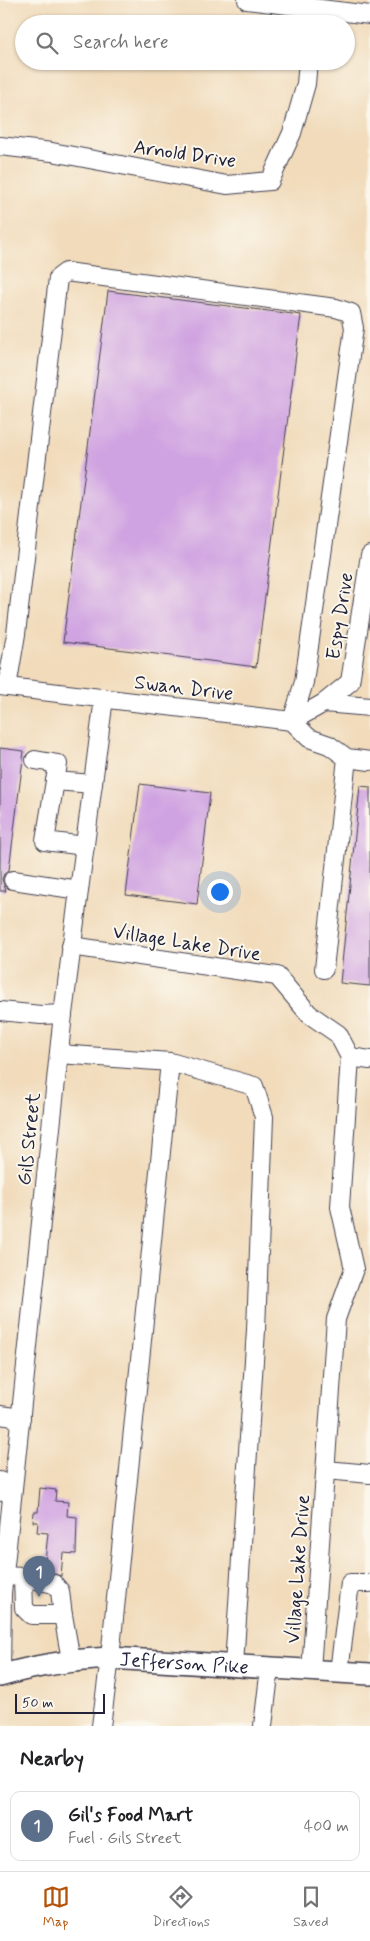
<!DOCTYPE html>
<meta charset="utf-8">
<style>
:root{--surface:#fff;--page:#f2f2f2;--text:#202124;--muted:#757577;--line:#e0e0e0;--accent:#b45309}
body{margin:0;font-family:Mynerve,sans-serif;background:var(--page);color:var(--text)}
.scale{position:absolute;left:15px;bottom:12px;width:90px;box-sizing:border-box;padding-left:5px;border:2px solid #22223b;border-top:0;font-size:14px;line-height:18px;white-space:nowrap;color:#22223b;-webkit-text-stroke:4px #fbf7ec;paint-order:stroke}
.you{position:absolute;left:219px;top:891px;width:18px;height:18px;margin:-12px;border:4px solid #fff;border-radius:50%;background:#1a73e8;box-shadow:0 0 0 8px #1a73e833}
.badge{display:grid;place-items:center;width:32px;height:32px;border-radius:50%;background:var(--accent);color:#fff;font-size:16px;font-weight:700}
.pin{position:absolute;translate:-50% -41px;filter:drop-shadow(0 1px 2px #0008)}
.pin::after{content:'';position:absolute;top:26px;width:18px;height:15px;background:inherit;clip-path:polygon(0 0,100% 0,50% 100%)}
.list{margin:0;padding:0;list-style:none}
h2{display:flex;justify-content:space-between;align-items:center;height:65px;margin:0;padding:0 20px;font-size:21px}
h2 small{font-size:16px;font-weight:400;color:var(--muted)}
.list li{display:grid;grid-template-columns:32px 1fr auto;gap:15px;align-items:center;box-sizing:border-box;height:70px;margin:0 10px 10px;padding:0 10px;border:1px solid var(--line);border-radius:10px}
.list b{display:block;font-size:19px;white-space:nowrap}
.list p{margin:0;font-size:16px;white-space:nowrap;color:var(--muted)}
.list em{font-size:16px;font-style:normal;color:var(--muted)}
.icon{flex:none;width:28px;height:28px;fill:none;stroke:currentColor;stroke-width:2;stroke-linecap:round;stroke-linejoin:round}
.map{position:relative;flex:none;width:370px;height:1726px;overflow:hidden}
.search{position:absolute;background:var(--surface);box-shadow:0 1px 4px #0004;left:15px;right:15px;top:15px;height:55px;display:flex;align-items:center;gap:12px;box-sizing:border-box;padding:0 18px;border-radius:28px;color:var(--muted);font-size:19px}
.sheet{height:145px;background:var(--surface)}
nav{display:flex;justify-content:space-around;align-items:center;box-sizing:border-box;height:70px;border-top:1px solid var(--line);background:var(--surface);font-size:14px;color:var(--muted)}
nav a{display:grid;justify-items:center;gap:2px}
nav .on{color:var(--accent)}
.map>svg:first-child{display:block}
</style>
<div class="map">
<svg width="370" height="1726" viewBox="0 0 370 1726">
<rect width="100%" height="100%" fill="#fbf7ec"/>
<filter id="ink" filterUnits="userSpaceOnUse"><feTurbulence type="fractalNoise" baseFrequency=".02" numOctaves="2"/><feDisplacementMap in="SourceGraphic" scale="10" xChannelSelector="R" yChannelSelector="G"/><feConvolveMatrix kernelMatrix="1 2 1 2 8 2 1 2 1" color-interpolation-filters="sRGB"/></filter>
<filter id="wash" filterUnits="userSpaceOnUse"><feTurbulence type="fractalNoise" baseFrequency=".0096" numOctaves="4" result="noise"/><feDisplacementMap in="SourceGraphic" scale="20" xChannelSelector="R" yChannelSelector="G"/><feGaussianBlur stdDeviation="1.12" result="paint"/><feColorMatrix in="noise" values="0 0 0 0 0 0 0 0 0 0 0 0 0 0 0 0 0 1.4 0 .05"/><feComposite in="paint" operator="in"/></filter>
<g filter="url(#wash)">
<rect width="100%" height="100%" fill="#f1dbbb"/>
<g id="blocks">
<!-- building -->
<g fill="#cfa2e1">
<path d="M 108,291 L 301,315 L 256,667 L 63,642 Z"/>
<path d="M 0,748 L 24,751 L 9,870 L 4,874 L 2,879 L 6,891 L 0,891 Z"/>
<path d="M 140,784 L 210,793 L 197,904 L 126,895 Z"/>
<path d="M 360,786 L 370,787 L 370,986 L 340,983 Z"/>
<path d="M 40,1488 L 56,1490 L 55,1501 L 68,1502 L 67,1516 L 77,1517 L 76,1554 L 63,1553 L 61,1576 L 44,1571 L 48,1533 L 37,1532 L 38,1522 L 33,1522 L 34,1512 L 38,1512 Z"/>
</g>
</g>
</g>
<g filter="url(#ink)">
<use href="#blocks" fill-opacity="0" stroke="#413e4e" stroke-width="1"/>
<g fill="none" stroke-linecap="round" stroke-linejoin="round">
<defs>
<g id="minor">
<path d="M 247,0 L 370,15"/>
<path d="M 0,146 L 52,152 L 227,185 L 270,181 L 292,133 L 306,84 L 308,61"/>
<path d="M 0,686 L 292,721 L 324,703 L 350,682 L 370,555"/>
<path d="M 7,687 L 16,634 L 58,278 L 66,272 L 336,308 L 351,313 L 354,328 L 304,682 L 292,721 L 309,738 L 329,745 L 347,758 L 370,761"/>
<path d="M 324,703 L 370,707"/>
<path d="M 35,760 L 58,764 L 55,781"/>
<path d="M 85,846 L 45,841 L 55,781 L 93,784"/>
<path d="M 13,880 L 79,890"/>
<path d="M 71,946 L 277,976 L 309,1014 L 338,1034 L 350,1057 L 370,1060"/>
<path d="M 324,969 L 347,758"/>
<path d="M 0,1011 L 41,1015 L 63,1014"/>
<path d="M 59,1054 L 170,1062 L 254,1086 L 264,1117 L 256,1330 L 234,1665"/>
<path d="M 0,1415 L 21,1418"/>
<path d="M 326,1470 L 370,1474"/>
<path d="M 0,1481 L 0,1492"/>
<path d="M 4,1576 L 23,1577 L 24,1608 L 31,1615 L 63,1615 L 71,1660"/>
<path d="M 23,1577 L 54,1584 L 60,1591 L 63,1616"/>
<path d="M 311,1670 L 336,1319 L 354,1269 L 340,1207 L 350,1057"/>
<path d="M 339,1672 L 350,1583 L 370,1583"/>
<path d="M 1,1675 L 2,1593 L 63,1014 L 104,698"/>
<path d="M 101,1726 L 110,1658 L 170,1062"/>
<path d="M 263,1726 L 270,1667"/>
</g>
<g id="major">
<path id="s1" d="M 0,1676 C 37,1665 71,1660 110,1658 L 370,1674"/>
</g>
</defs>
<!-- minor casing -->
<use href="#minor" stroke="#413e4e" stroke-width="20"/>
<!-- major casing -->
<use href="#major" stroke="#413e4e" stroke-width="24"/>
<!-- minor -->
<use href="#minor" stroke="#fff" stroke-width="18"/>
<!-- major -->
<use href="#major" stroke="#fff" stroke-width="21"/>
</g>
</g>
<g text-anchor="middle" stroke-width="4" stroke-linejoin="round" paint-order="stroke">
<!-- street labels -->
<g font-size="20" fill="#22223b" stroke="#fbf7ec">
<text transform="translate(185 153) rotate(8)" y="7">Arnold Drive</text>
<text transform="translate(339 616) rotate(-81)" y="7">Espy Drive</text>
<text transform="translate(184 687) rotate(7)" y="7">Swan Drive</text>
<text transform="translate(187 942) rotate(9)" y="7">Village Lake Drive</text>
<text transform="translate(28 1139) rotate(-84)" y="7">Gils Street</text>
<text transform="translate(297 1569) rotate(-86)" y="7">Village Lake Drive</text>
<text dy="7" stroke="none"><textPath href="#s1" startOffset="186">Jefferson Pike</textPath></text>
</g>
</g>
</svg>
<div class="scale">50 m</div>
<div class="you"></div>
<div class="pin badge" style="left:39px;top:1597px;background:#5c6f8a">1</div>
<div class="search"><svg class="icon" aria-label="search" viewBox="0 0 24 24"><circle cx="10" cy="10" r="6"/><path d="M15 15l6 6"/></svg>Search here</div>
</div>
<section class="sheet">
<h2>Nearby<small></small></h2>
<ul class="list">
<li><span class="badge" style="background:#5c6f8a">1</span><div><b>Gil's Food Mart</b><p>Fuel · Gils Street</p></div><em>400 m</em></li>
</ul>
</section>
<nav>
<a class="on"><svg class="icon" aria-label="map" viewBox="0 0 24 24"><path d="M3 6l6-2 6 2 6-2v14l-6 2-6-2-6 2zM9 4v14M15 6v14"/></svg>Map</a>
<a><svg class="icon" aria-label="directions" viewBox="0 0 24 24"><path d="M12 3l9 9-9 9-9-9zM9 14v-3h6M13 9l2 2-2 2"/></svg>Directions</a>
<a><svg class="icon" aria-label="saved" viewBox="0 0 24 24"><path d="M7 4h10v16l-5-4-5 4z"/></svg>Saved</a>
</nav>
